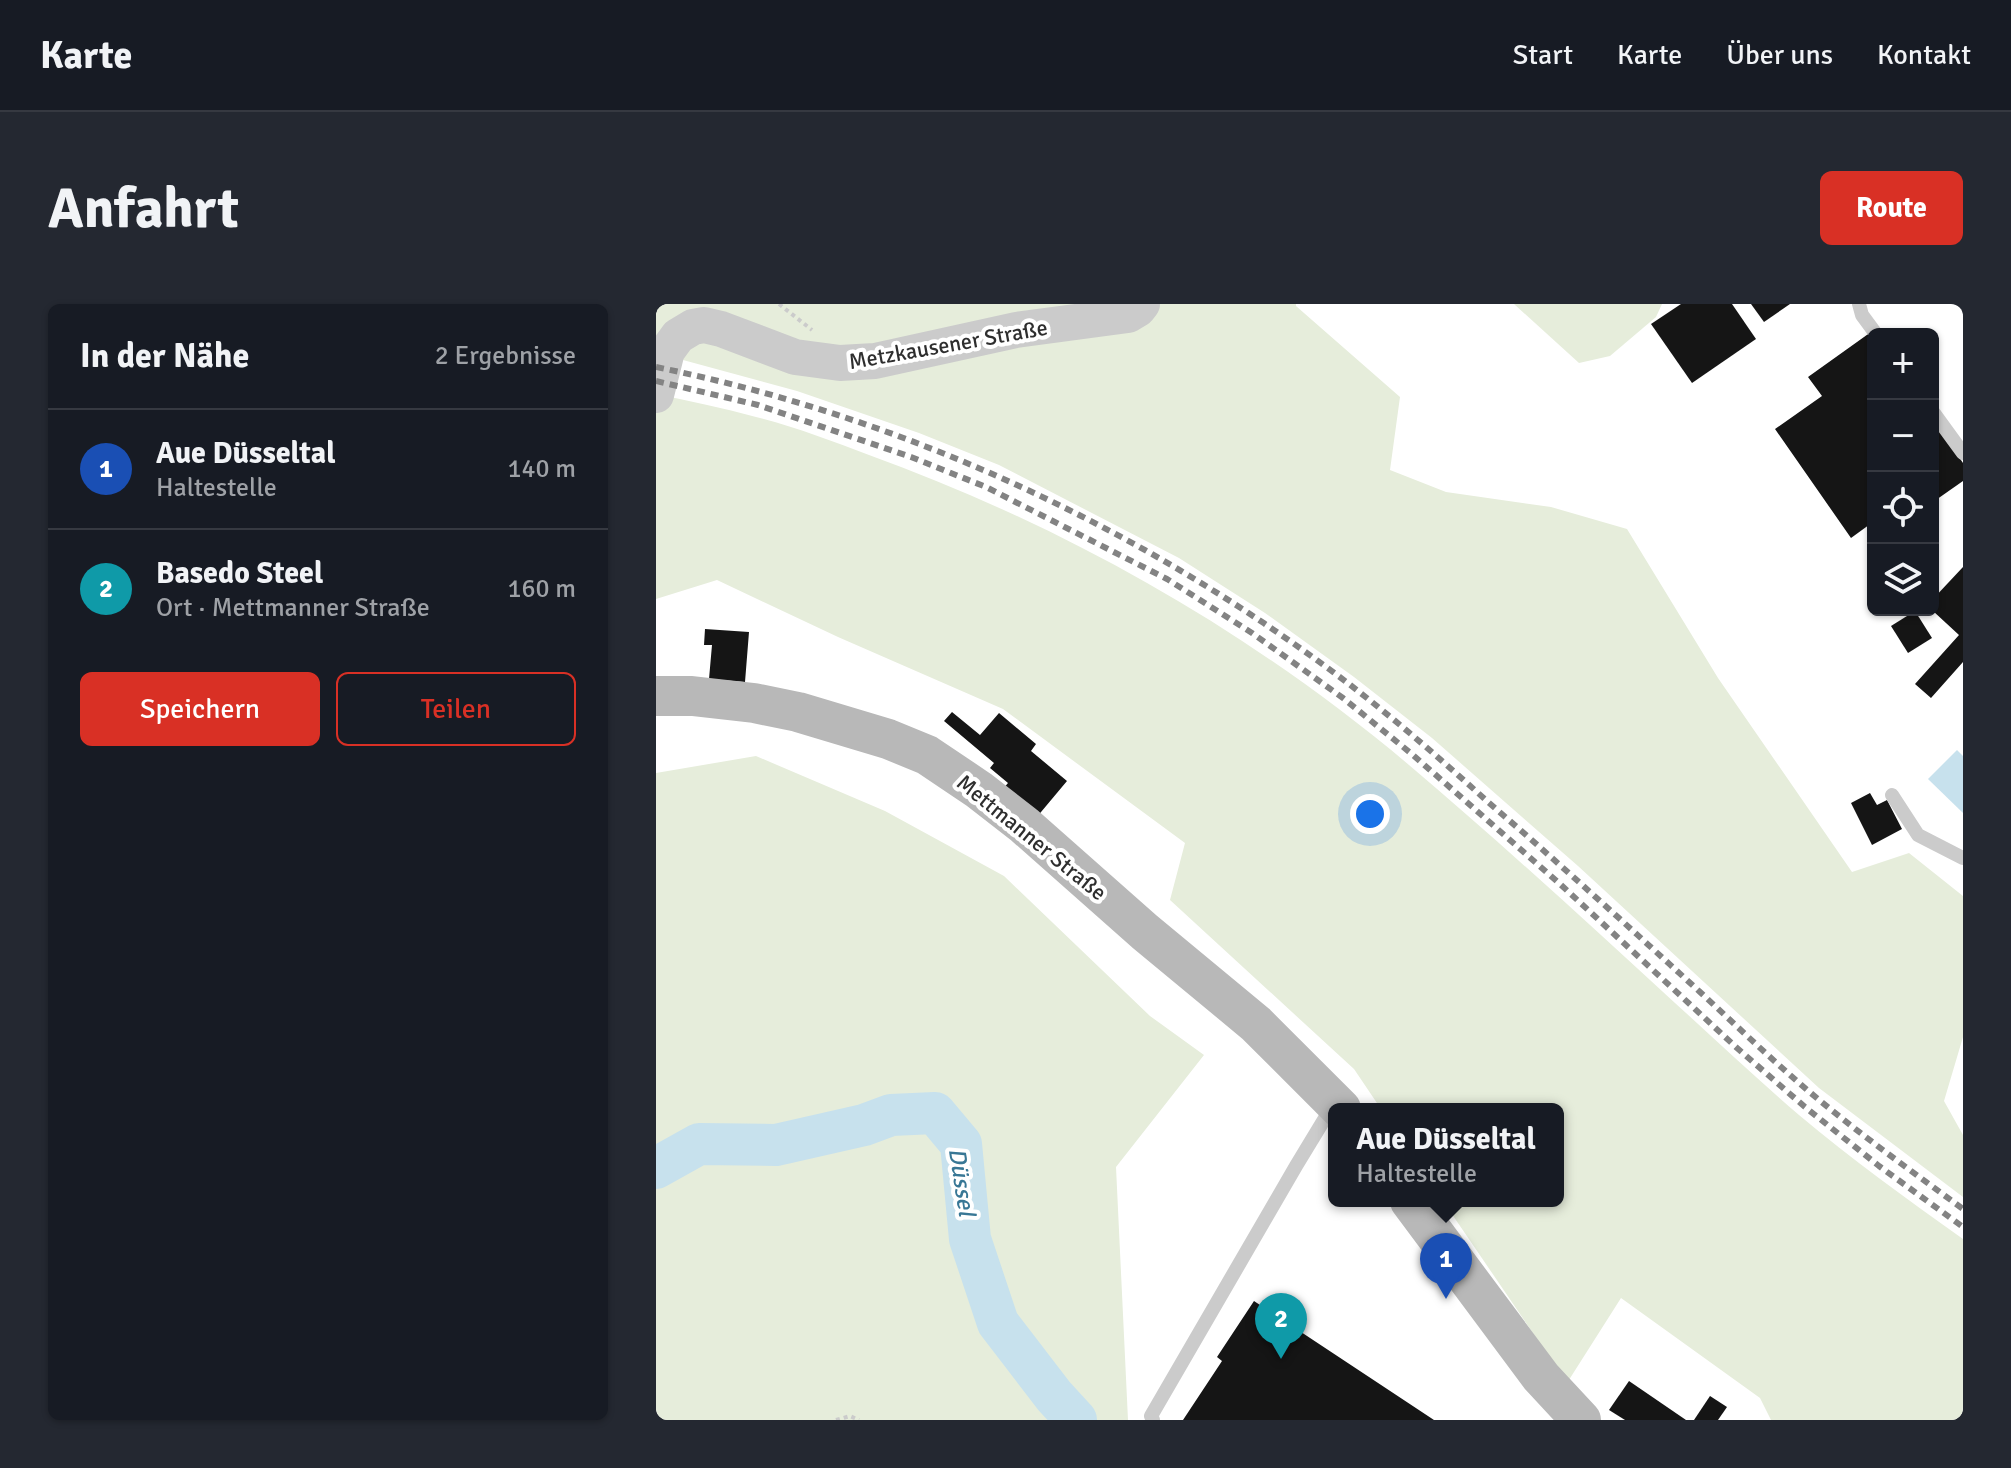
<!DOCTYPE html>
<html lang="de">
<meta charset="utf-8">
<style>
:root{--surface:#171b24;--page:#242831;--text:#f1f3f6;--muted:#9ea1a6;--line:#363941;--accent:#d93025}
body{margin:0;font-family:Signika,sans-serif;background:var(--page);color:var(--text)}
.controls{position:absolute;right:24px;top:24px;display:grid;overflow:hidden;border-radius:12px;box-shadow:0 2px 6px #0004}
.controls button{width:72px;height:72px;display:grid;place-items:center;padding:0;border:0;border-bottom:2px solid var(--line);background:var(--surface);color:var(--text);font:40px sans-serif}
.you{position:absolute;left:714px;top:510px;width:28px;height:28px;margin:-20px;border:6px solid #fff;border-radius:50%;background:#1a73e8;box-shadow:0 0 0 12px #1a73e833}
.badge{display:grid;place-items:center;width:52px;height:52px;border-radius:50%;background:var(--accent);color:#fff;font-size:26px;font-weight:700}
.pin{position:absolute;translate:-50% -66px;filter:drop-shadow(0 2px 4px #0008)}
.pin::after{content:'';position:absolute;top:42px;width:28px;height:24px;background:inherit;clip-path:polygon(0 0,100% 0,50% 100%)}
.popup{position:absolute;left:672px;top:799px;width:236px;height:104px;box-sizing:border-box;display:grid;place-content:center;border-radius:12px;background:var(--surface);filter:drop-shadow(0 2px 6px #0005);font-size:26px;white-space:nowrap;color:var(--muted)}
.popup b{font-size:30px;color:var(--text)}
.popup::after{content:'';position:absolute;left:50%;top:100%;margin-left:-16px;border:16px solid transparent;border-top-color:var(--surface)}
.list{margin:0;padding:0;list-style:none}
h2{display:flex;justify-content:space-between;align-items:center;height:104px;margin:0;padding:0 32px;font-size:34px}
h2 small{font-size:26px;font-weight:400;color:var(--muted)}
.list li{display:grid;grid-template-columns:52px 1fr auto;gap:24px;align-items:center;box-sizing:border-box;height:120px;padding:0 32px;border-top:2px solid var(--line)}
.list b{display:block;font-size:30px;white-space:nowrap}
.list p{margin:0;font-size:26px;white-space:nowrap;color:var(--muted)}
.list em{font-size:26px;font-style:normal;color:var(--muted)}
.actions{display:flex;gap:16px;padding:24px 32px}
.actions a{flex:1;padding:18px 0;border:2px solid var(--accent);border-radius:12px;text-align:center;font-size:28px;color:var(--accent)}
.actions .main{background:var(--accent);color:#fff}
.icon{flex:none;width:44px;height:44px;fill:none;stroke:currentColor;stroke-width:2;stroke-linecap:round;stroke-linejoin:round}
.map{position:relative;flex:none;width:1307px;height:1116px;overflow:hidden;border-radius:12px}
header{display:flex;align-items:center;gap:48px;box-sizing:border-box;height:112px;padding:0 40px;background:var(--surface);border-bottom:2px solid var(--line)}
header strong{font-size:38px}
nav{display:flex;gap:44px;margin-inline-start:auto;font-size:28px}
.intro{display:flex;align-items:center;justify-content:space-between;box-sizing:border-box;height:192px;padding:0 48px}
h1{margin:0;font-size:56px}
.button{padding:20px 36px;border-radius:12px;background:var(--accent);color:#fff;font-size:28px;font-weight:700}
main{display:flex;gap:48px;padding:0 48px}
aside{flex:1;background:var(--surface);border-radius:12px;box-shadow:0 2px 6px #0004}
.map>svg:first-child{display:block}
</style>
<header>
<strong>Karte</strong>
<nav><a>Start</a><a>Karte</a><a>Über uns</a><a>Kontakt</a></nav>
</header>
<div class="intro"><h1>Anfahrt</h1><a class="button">Route</a></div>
<main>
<aside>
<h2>In der Nähe<small>2 Ergebnisse</small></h2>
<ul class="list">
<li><span class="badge" style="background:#1a4fb4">1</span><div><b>Aue Düsseltal</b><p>Haltestelle</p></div><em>140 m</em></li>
<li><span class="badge" style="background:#0f9aa8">2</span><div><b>Basedo Steel</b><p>Ort · Mettmanner Straße</p></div><em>160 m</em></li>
</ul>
<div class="actions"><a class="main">Speichern</a><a>Teilen</a></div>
</aside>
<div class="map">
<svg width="1307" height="1116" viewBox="0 0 1307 1116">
<rect width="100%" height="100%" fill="#fff"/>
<!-- green -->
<g fill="#e6eddb">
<path d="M 0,0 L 640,0 L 640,2 L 744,93 L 734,166 L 790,188 L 895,203 L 971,225 L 1062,374 L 1196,568 L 1253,549 L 1307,592 L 1307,733 L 1288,797 L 1307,831 L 1307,893 L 1163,784 L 922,562 L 776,434 L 698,373 L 609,309 L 523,254 L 343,161 L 263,129 L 141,87 L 27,56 L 0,51 Z"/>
<path d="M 858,0 L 1006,0 L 1000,13 L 954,52 L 923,59 Z"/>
<path d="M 0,90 C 33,97 67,104 100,113 C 139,123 176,137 213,151 C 409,222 594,327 753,461 C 844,538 932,619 1019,699 C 1060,736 1101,775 1143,811 C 1195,855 1251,895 1307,935 L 1307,1116 L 1115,1116 L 1104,1094 L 965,994 L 911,1079 L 787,897 L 902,897 L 902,805 L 725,805 L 698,765 L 514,596 L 529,539 L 347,405 L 182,333 L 61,276 L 0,295 Z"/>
<path d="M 100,452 L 229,507 L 348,572 L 494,712 L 548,751 L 460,863 L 472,1116 L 0,1116 L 0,469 Z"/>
</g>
<!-- water -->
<path fill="#c7e1ed" d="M 1301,446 L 1307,452 L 1307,509 L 1272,475 Z"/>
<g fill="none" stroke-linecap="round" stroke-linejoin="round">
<!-- river -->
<path stroke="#c7e1ed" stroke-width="42" d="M 0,864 L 43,840 L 120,841 L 208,821 L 235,811 L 279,809 L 305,840 L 314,935 L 342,1019 L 398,1092 L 420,1116"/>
</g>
<!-- building -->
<g fill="#151515">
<path d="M 1025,0 L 1076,0 L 1100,35 L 1036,79 L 995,20 Z"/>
<path d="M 1095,0 L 1134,0 L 1108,18 Z"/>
<path d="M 1215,28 L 1217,31 L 1217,218 L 1195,234 L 1119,125 L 1166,92 L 1152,73 Z"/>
<path d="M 1277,116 L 1307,159 L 1307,177 L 1277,198 Z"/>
<path d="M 1307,263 L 1307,358 L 1275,394 L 1259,380 L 1303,331 L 1277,307 L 1277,295 Z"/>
<path d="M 1259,307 L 1276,334 L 1252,349 L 1235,322 Z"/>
<path d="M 49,325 L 93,328 L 89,378 L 53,375 L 56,341 L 48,341 Z"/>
<path d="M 296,408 L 324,431 L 343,409 L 380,440 L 375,447 L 411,477 L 380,514 L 346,486 L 352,479 L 334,464 L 338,459 L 288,417 Z"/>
<path d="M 1214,489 L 1221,501 L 1231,496 L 1246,525 L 1216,541 L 1195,499 Z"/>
<path d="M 598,997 L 778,1116 L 527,1116 L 566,1057 L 561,1053 Z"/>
<path d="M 973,1077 L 1030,1116 L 969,1116 L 953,1106 Z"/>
<path d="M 1054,1092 L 1071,1103 L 1062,1116 L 1038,1116 Z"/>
</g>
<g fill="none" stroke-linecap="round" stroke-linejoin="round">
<!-- path -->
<g stroke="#cbcbcb" stroke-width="4" stroke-dasharray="4 4" stroke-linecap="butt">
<path d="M 123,0 L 156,26"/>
<path d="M 180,1116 L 194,1112 L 203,1116"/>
</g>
<!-- service -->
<g stroke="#cbcbcb" stroke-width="14">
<path d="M 1203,0 L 1206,11 L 1220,30"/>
<path d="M 1277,108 L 1307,149"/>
<path d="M 1236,491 L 1262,531 L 1307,554"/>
<path d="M 497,1116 L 495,1112 L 640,862 L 677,801"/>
</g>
<!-- tertiary -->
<path stroke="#cbcbcb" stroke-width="36" d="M 0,91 L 11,47 L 22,32 L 37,23 L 48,21 L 65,25 L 139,53 L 184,59 L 219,57 L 360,26 L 472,11 L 482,5 L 486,0"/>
<!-- secondary -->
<g stroke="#b8b8b8" stroke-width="40">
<path d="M 0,392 L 36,392 L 98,399 L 142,408 L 232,435 L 271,451 L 323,486 L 368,521 L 489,628 L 600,720 L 685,805"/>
<path d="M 754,897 L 885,1073 L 925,1116"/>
</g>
<!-- rail -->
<g stroke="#838383" stroke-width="6" stroke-dasharray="8 6" stroke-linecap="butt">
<path d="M 0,63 C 251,114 489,225 693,380 C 741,417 787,457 832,498 C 904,560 974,624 1044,688 C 1083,724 1121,761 1162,795 C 1209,834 1258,869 1307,905"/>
<path d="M 0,77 L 102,101 L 255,153 L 330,183 L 511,275 L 596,329 L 687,394 L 757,451 L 903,579 L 1081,744 L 1149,803 L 1223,862 L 1307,923"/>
</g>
</g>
<g text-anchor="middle" stroke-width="8" stroke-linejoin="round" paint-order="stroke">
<!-- street labels -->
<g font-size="22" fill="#2e2e2e" stroke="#fff">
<text transform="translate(292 40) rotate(-10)" y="8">Metzkausener Straße</text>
<text transform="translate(376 533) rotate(39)" y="8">Mettmanner Straße</text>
</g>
<!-- water labels -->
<g font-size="24" font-style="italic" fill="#387795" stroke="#fff">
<text transform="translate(306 878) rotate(81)" y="8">Düssel</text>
</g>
</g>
</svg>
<div class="controls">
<button>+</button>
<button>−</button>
<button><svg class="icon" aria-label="locate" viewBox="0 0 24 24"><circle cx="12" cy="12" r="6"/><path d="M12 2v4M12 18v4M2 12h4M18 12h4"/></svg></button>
<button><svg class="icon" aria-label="layers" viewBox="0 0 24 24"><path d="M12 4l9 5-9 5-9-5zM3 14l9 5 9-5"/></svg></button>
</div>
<div class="you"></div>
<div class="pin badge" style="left:790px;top:995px;background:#1a4fb4">1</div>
<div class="popup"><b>Aue Düsseltal</b>Haltestelle</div>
<div class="pin badge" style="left:625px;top:1055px;background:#0f9aa8">2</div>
</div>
</main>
